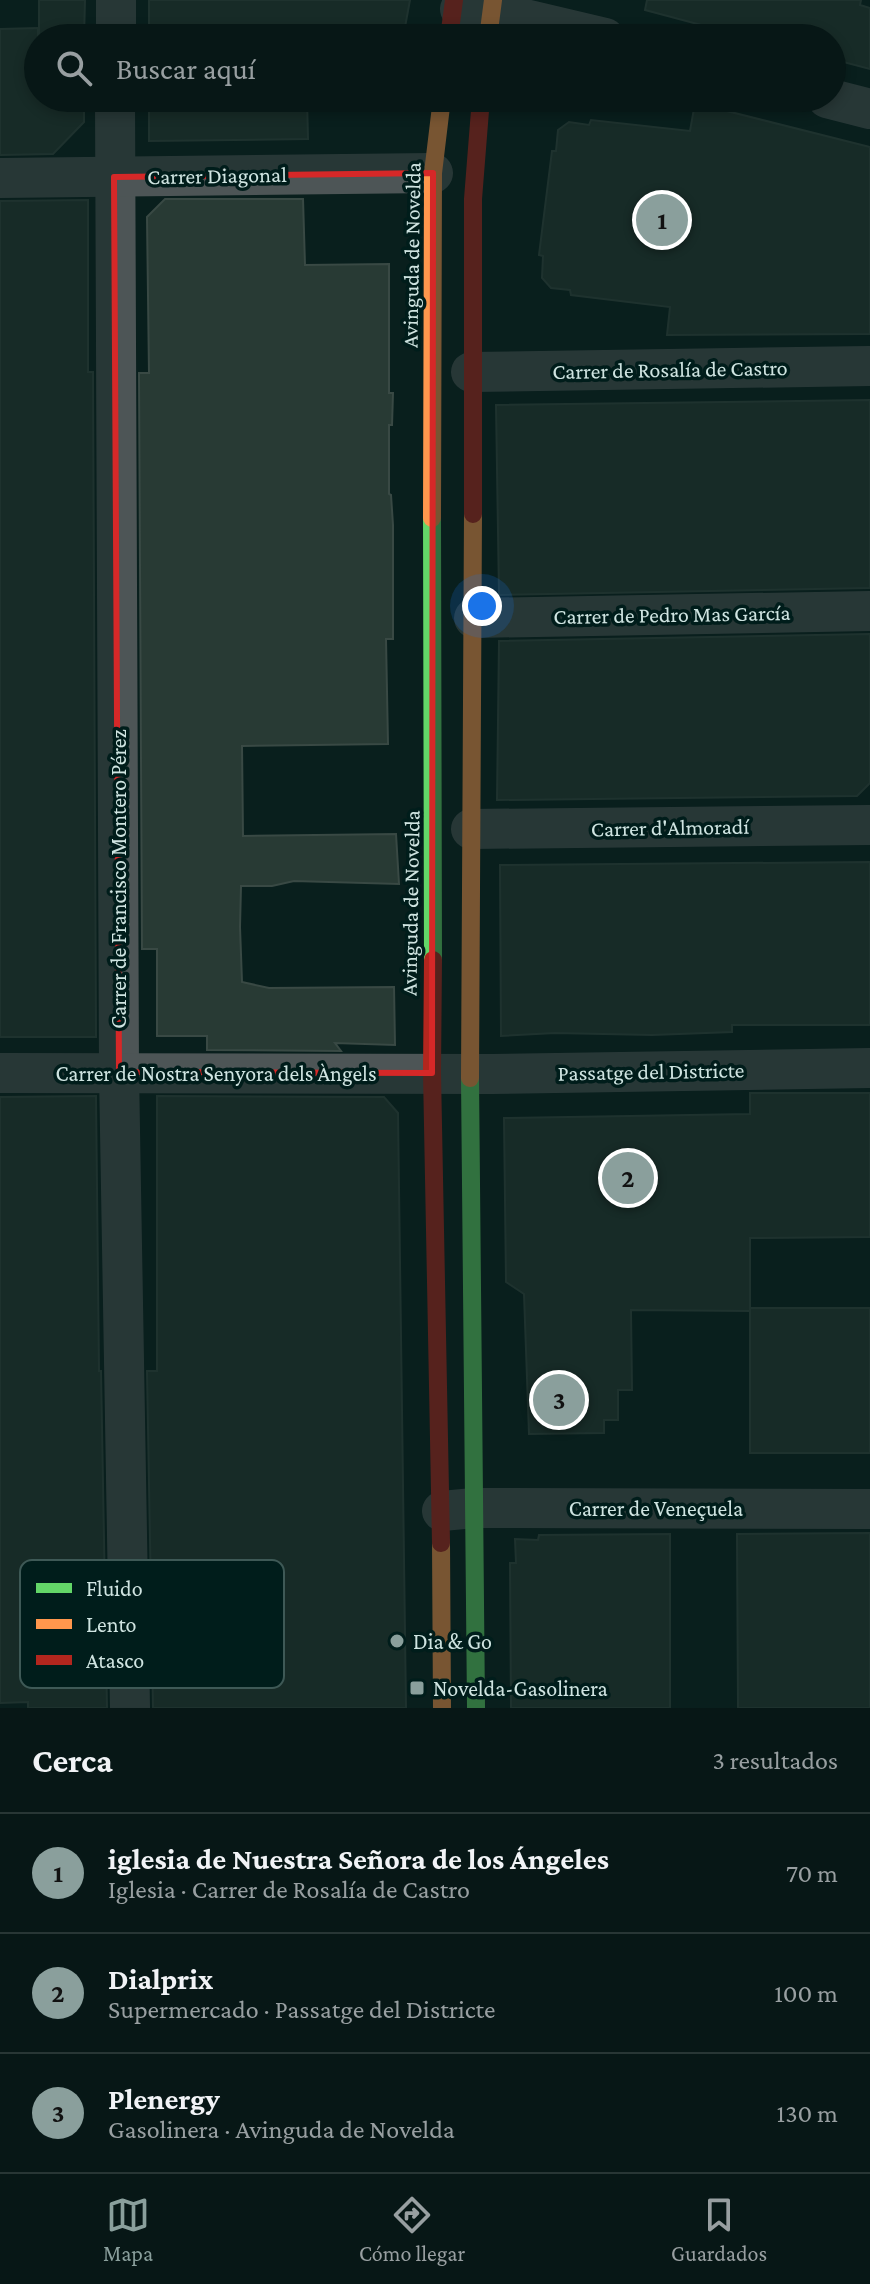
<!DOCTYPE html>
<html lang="es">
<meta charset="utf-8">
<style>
:root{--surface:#071716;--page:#152423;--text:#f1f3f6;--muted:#989fa1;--line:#283635;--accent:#8a9f9c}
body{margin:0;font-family:"Crimson Pro",serif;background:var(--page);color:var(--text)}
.you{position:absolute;left:482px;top:606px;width:28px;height:28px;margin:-20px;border:6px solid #fff;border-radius:50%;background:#1a73e8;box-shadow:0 0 0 12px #1a73e833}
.badge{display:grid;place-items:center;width:52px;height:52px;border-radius:50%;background:var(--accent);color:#111;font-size:26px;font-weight:700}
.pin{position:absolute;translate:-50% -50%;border:4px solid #fff;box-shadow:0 2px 8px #0006}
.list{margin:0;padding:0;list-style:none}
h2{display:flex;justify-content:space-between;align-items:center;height:104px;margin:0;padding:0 32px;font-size:34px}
h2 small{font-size:26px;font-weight:400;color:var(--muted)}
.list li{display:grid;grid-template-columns:52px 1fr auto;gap:24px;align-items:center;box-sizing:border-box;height:120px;padding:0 32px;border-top:2px solid var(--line)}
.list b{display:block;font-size:30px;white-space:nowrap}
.list p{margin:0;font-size:26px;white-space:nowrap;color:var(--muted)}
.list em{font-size:26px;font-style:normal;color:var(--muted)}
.icon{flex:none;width:44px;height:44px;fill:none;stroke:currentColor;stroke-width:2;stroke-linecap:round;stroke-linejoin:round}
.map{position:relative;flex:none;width:870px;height:1708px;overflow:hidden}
.search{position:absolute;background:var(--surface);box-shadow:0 4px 12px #0003;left:24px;right:24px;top:24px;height:88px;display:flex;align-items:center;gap:20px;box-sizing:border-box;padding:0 28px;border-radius:44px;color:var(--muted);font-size:30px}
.sheet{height:464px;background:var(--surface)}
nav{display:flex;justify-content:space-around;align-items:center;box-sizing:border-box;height:112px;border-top:2px solid var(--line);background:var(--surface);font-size:22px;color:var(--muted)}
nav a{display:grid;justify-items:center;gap:4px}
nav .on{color:var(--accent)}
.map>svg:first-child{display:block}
</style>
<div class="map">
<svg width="870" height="1708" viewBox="0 0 870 1708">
<rect width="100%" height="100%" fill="#091f1d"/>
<!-- building -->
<g fill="#283a34" stroke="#394944" stroke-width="2">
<path d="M 39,0 L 85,0 L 84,38 L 39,38 Z"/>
<path d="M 149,0 L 410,0 L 403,38 L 149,38 Z"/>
<path d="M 647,0 L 861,0 L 860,5 L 870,8 L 870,69 L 832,59 L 832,38 L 750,38 L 645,10 Z"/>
<path d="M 38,28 L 38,98 L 84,98 L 84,122 L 53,154 L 0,155 L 0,29 Z"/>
<path d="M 149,98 L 307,98 L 308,139 L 149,141 Z"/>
<path d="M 695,103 L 870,147 L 870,334 L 667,335 L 670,307 L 571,295 L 570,290 L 551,288 L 542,278 L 543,256 L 539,255 L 552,151 L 556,151 L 558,130 L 569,122 L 589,125 L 591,120 L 690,131 Z"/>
<path d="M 165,199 L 303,199 L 305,265 L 389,264 L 389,393 L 393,393 L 392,425 L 389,425 L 389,494 L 391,495 L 393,525 L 393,639 L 386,639 L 388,744 L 242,746 L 243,836 L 396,834 L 399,884 L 294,881 L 272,886 L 241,886 L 240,927 L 242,982 L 269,988 L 394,987 L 395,1045 L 335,1043 L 341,1051 L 207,1050 L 207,1036 L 157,1036 L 157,949 L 142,949 L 139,373 L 149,373 L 147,217 Z"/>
<path d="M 88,200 L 88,372 L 93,372 L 96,1037 L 0,1037 L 0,201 Z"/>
<path d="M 870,400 L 870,588 L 499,595 L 496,405 Z"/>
<path d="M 870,634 L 870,783 L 857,796 L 497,800 L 499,641 Z"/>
<path d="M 870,862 L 870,1025 L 732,1025 L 732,1032 L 652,1035 L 555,1033 L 501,1036 L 500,865 Z"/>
<path d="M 750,1093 L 870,1093 L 870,1237 L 750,1238 L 750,1311 L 631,1310 L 632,1390 L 618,1390 L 618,1420 L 604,1420 L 604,1433 L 529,1434 L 524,1294 L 506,1282 L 504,1118 L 750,1114 Z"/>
<path d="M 96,1096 L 99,1371 L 101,1371 L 107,1708 L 28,1708 L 28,1702 L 0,1703 L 0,1097 Z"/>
<path d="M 157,1096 L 384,1097 L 398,1113 L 406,1708 L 153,1708 L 147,1371 L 157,1371 Z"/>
<rect x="750" y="1308" width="120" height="145"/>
<path d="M 870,1533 L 870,1708 L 738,1708 L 737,1534 Z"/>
<path d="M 670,1534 L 670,1708 L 511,1708 L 510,1563 L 516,1563 L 515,1539 L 538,1540 L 539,1535 Z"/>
</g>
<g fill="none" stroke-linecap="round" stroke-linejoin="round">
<!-- street -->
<g stroke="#4d5556" stroke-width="40">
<path d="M 460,9 L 491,11 L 605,38"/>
<path d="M 116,38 L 116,0"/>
<path d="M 115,98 L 119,1072 L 130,1708"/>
<path d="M 827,98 L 870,109"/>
<path d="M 0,178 L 433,173"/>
<path d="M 471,372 L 870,366"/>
<path d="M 474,618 L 870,611"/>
<path d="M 471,829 L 870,825"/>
<path d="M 0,1073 L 491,1074 L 870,1068"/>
<path d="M 442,1511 L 474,1508 L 870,1509"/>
</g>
<!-- fast -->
<g stroke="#63d668" stroke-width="18">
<path d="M 432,518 L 433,960"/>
<path d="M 470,1078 L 476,1708"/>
</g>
<!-- slow -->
<g stroke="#ff974d" stroke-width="18">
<path d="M 488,38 L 493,0"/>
<path d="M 432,518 L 433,173 L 442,98"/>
<path d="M 470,1078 L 473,514"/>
<path d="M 441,1543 L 442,1708"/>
</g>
<!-- jam -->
<g stroke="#b3261e" stroke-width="18">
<path d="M 449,38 L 454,0"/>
<path d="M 473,514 L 473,199 L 481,98"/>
<path d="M 433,960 L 432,1073 L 441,1543"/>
</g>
</g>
<!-- marked area -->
<path d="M0 0H870V1708H0ZM 433,173 L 432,1073 L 119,1072 L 114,177 Z" fill="#091f1d" fill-opacity=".55" fill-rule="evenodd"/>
<path fill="none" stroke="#d62828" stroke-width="6" stroke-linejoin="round" d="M 433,173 L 432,1073 L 119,1072 L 114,177 Z"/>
<!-- markers -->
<g fill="#8a9f9c" stroke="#001d1b" stroke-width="3">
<circle cx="397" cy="1641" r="8"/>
<rect x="409" y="1680" width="16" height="16" rx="4"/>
</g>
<g text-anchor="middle" stroke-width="7" stroke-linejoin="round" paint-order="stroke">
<!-- street labels -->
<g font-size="22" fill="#cfe4e1" stroke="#001d1b">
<text transform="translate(217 175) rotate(-1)" y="8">Carrer Diagonal</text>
<text transform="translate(411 255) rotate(-89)" y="8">Avinguda de Novelda</text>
<text transform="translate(670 369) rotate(-1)" y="8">Carrer de Rosalía de Castro</text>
<text transform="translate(672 614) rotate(-1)" y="8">Carrer de Pedro Mas García</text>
<text transform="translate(670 827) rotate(-1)" y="8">Carrer d'Almoradí</text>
<text transform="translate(118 879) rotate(-90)" y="8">Carrer de Francisco Montero Pérez</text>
<text transform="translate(410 903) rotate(-89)" y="8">Avinguda de Novelda</text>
<text transform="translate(651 1071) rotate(-1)" y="8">Passatge del Districte</text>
<text x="216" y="1081">Carrer de Nostra Senyora dels Àngels</text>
<text x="656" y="1516">Carrer de Veneçuela</text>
</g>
<!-- poi labels -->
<g font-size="22" fill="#cfe4e1" stroke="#001d1b" text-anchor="start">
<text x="413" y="1649">Dia &amp; Go</text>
<text x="433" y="1696">Novelda-Gasolinera</text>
</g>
</g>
<!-- legend -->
<rect x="20" y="1560" width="264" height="128" rx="12" fill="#001d1b" stroke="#3e5956" stroke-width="2"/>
<rect x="36" y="1583" width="36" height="10" fill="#63d668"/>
<rect x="36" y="1619" width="36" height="10" fill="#ff974d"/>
<rect x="36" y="1655" width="36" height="10" fill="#b3261e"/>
<g font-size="22" fill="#cfe4e1">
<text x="86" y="1596">Fluido</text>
<text x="86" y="1632">Lento</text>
<text x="86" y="1668">Atasco</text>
</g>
</svg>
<div class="you"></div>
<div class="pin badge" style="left:662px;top:220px">1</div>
<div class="pin badge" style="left:628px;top:1178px">2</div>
<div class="pin badge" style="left:559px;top:1400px">3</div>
<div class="search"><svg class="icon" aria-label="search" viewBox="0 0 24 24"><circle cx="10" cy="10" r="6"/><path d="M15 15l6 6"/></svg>Buscar aquí</div>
</div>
<section class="sheet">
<h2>Cerca<small>3 resultados</small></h2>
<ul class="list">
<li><span class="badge">1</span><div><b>iglesia de Nuestra Señora de los Ángeles</b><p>Iglesia · Carrer de Rosalía de Castro</p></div><em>70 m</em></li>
<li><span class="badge">2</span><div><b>Dialprix</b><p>Supermercado · Passatge del Districte</p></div><em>100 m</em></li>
<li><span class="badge">3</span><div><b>Plenergy</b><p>Gasolinera · Avinguda de Novelda</p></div><em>130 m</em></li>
</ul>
</section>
<nav>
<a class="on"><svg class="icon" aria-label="map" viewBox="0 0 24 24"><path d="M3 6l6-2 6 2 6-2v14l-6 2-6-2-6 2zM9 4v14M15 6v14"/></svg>Mapa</a>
<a><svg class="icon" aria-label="directions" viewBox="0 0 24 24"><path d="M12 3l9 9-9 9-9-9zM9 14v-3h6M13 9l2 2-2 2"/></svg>Cómo llegar</a>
<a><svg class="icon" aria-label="saved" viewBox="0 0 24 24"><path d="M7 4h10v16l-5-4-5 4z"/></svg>Guardados</a>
</nav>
